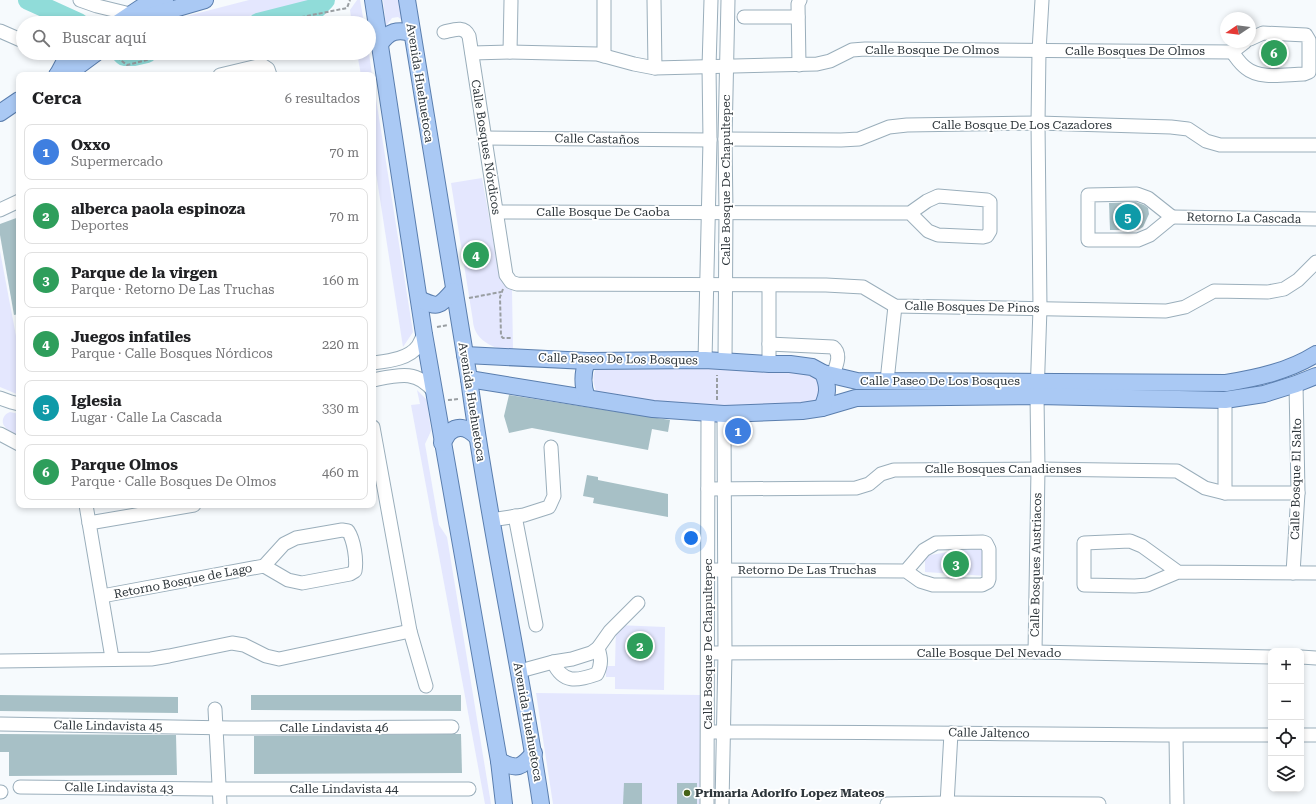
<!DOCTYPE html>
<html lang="es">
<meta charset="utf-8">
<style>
:root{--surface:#fff;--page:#f2f2f2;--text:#202124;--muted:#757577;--line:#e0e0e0;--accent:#ea580c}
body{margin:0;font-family:"Roboto Serif",serif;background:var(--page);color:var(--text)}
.controls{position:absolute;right:12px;bottom:12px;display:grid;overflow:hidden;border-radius:8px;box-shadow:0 2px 6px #0003}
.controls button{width:36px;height:36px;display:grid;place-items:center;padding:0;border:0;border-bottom:1px solid var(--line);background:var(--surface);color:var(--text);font:20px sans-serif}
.compass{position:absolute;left:1220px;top:12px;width:36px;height:36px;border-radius:50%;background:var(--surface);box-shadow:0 2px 6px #0003;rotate:257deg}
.you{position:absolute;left:691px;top:538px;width:14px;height:14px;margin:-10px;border:3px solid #fff;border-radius:50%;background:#1a73e8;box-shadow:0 0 0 6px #1a73e833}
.badge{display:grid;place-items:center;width:26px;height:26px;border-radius:50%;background:var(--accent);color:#fff;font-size:13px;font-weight:700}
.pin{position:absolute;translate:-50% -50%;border:2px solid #fff;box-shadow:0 1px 4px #0006}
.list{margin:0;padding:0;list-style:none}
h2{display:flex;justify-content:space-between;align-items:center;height:52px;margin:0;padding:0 16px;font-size:17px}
h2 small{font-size:13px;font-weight:400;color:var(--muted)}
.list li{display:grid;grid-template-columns:26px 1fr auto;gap:12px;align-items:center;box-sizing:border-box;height:56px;margin:0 8px 8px;padding:0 8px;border:1px solid var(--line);border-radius:8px}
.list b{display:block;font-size:15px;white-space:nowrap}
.list p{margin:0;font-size:13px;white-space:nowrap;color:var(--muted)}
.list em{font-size:13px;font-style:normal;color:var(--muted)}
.icon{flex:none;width:22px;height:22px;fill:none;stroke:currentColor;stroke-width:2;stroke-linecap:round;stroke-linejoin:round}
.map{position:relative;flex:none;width:1316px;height:804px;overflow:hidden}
.search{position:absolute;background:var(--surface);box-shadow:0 2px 6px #0003;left:16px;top:16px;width:360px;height:44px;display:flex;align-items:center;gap:10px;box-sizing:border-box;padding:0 14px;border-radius:22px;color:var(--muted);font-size:15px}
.panel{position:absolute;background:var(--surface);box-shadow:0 2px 6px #0003;left:16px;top:72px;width:360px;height:436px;border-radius:8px}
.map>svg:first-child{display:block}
</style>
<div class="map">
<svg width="1316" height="804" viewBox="0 0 1316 804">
<rect width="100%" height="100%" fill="#f6fafd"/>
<!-- green -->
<g fill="#e4e7fe">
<path d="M 249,0 L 312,0 L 222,23 L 160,23 Z"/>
<path d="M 357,0 L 360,0 L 364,23 L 352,23 L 350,10 Z"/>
<path d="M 383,0 L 403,0 L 406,23 L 398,17 L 392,18 L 386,26 Z"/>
<path d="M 357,53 L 369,53 L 372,75 L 361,75 Z"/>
<path d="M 373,80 L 413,332 L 403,347 L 373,154 Z"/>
<path d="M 482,178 L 500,277 L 502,282 L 512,290 L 513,351 C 499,350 481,344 475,330 C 474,327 473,324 473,321 L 451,183 Z"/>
<path d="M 0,251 L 19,352 L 19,395 L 0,387 Z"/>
<path d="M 600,363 L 815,372 L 823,381 L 816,412 L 654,403 L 596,391 C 592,380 592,372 600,363 Z"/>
<path d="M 417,390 L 427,400 L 431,431 L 425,444 L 439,525 L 447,537 L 491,804 L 485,804 L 411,405 L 420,404 Z"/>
<path d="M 10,412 L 19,414 L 19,436 C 15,434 8,431 5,427 C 0,421 4,414 10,412 Z"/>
<path d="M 988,545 L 987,576 L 925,572 L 925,556 Z"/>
<path d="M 616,625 L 665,627 L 664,690 L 615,689 L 615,677 L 606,677 L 606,666 L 615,666 Z"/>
<path d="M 536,693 L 700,695 L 701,804 L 553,804 Z"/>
</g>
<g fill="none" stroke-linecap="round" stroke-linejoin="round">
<!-- river -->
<g stroke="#90dcd9" stroke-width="20">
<path d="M 28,0 L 79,23"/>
<path d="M 258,23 L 317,8 L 325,0"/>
<path d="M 121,53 L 124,56 L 134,56 L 147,53"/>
</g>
</g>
<!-- building -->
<g fill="#a7c0c6">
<path d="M 1136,202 L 1144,205 L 1148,208 L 1149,214 L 1143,227 L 1138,230 L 1110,230 L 1109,203 Z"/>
<path d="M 19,217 L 19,314 L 14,315 L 0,235 L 0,224 Z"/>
<path d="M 509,395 L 670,420 L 668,432 L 652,429 L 648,450 L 532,428 L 509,433 L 504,416 Z"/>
<path d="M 587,475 L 598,477 L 598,480 L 668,494 L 668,517 L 593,503 L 594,498 L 583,496 Z"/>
<path d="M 0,695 L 178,697 L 178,713 L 0,711 Z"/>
<path d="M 251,695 L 461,695 L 461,711 L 251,710 Z"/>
<path d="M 0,734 L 176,735 L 177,775 L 9,776 L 9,752 L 0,752 Z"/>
<path d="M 455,734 L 461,734 L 462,773 L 254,774 L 254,736 Z"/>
<path d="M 624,783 L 642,783 L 642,804 L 623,804 Z"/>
<rect x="677" y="783" width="20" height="21"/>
</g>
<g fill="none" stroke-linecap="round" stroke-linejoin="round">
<defs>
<g id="minor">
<path d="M 80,0 L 97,6 L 130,14 L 136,20"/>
<path d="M 654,0 L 655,68"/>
<path d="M 744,17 L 798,17"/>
<path d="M 0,31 L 23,41"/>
<path d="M 444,32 C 453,30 464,25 469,36 L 506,275 L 511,282 L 517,284 L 826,285 L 863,287 L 895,306 L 1166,311 L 1185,307 L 1214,291 L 1268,292 L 1284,289 L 1298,280 L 1316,262"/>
<path d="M 510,52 L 511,1"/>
<path d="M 1232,52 C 1236,57 1240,64 1246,68 C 1260,80 1287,74 1304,74 L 1309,72 L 1309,40 L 1306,35 L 1263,33 L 1250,39"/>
<path d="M 472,53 L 510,52 L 597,54 L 634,64 L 655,68 L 817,64 L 830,61 L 852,50 L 865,49 L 1232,52 L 1245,42"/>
<path d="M 604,56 L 604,0"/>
<path d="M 799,65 L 798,4 L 800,0"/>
<path d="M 220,75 L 262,65 L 268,69 L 270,75"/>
<path d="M 484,138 L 710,140"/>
<path d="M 725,139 L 841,140 L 859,139 L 889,127 L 907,125 L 1038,123 L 1171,127 L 1188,129 L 1206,141 L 1220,145 L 1316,145"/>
<path d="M 1137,194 L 1148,198 L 1172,217 L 1150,235 L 1138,240 L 1088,240 L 1088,195 Z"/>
<path d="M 0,210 L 19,201"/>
<path d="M 497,212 L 910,213 L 927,201 L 938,196 L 987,200 L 990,202 L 990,231 L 987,236 L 983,237 L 938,235 L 928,231 L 910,213"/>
<path d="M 1172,217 L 1316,219"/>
<path d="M 769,344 L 833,347 C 842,354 836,366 833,375"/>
<path d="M 705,360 L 710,140 L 709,67 L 711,0"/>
<path d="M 725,361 L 726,212 L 725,139 L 728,0"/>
<path d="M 373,363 C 388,361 409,359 418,346 C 420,343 422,338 424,334"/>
<path d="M 769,364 L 769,286"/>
<path d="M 373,380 C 398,375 417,369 434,392"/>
<path d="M 887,381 L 895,306"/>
<path d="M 0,398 L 11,402 L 19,404"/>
<path d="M 1225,400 L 1225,493"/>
<path d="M 373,427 L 410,631 L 426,686"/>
<path d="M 0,434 L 19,444"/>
<path d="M 708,489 L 856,488 L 869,484 L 881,474 L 894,470 L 1038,469 L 1177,471 L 1205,488 L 1225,493 L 1298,493"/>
<path d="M 86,505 L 112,658"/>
<path d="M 515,516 L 536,625"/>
<path d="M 491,520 L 524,515 L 549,507 L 554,496 L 551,447"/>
<path d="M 89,523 L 194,505"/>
<path d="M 708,570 L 906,571 L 920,581 L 933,585 L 982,585 L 988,582 L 989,579 L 989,549 L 986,543 L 983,542 L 936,543 L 924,550 L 906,571"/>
<path d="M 1178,572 L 1142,546 L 1130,541 L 1084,543 L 1084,585 L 1135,586 L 1147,585 L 1178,572 L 1316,573"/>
<path d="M 1293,573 L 1298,493 L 1296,384"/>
<path d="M 102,596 L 264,566 L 284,544 L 296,538 L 342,530 L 348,531 C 354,540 357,560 355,571 L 350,574 L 302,583 L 288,580 L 264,566"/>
<path d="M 1035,652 L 1038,469 L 1037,396 L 1040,308 L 1038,123 L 1039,51 L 1042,0"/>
<path d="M 708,653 L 1035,652 L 1271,657"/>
<path d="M 1301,657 L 1316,658"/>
<path d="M 0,661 L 151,659 L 169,656 L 232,643 L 244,645 L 266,656 L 279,659 L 410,631"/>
<path d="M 553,662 C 563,684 577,681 597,674 C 602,664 601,658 598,648"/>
<path d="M 520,671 L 553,662 L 572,659 L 591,653 L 598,648 L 610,631 L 638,603"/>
<path d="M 215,709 L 220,804"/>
<path d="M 0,724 L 231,728 L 452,727"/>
<path d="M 708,732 C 896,731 1083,736 1271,735"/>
<path d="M 1301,735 L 1316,735"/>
<path d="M 1176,736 L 1177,804"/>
<path d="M 20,787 L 210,789 L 469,789"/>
<path d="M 0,792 L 1,792"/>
<path d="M 707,804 L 708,413"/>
<path d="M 722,804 L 725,653 L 724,414"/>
<path d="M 887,804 L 947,803 L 1099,804"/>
<path d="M 947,804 L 951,733"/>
</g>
<g id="major">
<path d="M 373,0 L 424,334 L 499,761 L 504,804"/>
<path d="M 407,0 L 469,379 C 488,521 520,662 541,804"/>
<path d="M 118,23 L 142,7 L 165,0"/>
<path d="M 138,23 L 150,16 L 205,0"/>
<path d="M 380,44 C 389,31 397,29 412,33"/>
<path d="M 58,74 L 66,59 L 75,53"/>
<path d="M 57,75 L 73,70 L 96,53"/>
<path d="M 0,113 L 19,100"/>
<path d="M 419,299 C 438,308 439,307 453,291"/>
<path d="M 465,355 L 587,361 L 705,360 L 769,364 L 790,364 L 812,367 L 823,373 L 857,381 L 1226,383 C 1257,378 1289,371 1316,354"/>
<path d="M 469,379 L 653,409 L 724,414 L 802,411 L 822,408 L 856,398 L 1037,396 L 1225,400 L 1264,394 L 1296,384 L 1316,376"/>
<path d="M 587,398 C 582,385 582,374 587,361"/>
<path d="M 822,408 C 828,394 829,387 823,373"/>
<path d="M 442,443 C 445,440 447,434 450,432 C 459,424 469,429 476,436"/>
<path d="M 499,761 C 518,770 521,768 534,753"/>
</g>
</defs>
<!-- minor casing -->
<use href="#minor" stroke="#9aaebb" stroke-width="15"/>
<!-- major casing -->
<use href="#major" stroke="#5a7eae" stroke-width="18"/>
<!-- path -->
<g stroke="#999ea2" stroke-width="2" stroke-dasharray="4 2" stroke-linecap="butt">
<path d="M 284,23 L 302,17 L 347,8 L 350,0"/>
<path d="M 113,53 L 114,55 L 127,65 L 175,53"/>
<path d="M 503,289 L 500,297 L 501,336 L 503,338 L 512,338"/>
<path d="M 469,298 L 501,292"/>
<path d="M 437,327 L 448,325"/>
<path d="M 448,400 L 459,399"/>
<path d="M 717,400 L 717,375"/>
</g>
<!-- minor -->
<use href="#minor" stroke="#fff" stroke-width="13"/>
<!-- major -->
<use href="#major" stroke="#aac9f4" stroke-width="16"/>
</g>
<!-- markers -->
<circle fill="#456316" stroke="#fff" stroke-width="1.5" cx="687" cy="793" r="4"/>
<g text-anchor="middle" stroke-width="3.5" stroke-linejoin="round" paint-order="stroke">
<!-- street labels -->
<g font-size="12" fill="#2e363b" stroke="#fff">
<text x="932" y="54">Calle Bosque De Olmos</text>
<text x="1135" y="55">Calle Bosques De Olmos</text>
<text transform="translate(420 83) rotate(81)" y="4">Avenida Huehuetoca</text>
<text x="1022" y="129">Calle Bosque De Los Cazadores</text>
<text transform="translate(597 139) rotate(1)" y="4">Calle Castaños</text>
<text transform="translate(486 147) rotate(81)" y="4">Calle Bosques Nórdicos</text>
<text transform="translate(726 180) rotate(-90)" y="4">Calle Bosque De Chapultepec</text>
<text x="603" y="216">Calle Bosque De Caoba</text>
<text transform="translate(1244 218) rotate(1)" y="4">Retorno La Cascada</text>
<text transform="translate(972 307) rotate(1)" y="4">Calle Bosques De Pinos</text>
<text transform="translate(618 359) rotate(1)" y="4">Calle Paseo De Los Bosques</text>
<text x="940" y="385">Calle Paseo De Los Bosques</text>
<text transform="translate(472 402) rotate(81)" y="4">Avenida Huehuetoca</text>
<text x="1003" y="473">Calle Bosques Canadienses</text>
<text transform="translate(1296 479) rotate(-89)" y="4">Calle Bosque El Salto</text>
<text transform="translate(1036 565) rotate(-89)" y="4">Calle Bosques Austriacos</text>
<text x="807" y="574">Retorno De Las Truchas</text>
<text transform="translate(183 581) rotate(-11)" y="4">Retorno Bosque de Lago</text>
<text transform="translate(708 644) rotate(-90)" y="4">Calle Bosque De Chapultepec</text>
<text x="989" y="657">Calle Bosque Del Nevado</text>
<text transform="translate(528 722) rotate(80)" y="4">Avenida Huehuetoca</text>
<text transform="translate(108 726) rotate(1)" y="4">Calle Lindavista 45</text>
<text x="334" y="732">Calle Lindavista 46</text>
<text transform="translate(989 733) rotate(1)" y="4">Calle Jaltenco</text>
<text transform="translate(119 788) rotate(1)" y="4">Calle Lindavista 43</text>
<text x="344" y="793">Calle Lindavista 44</text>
</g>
<!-- poi labels -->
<g font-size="12" font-weight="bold" fill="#2e363b" stroke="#fff" text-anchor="start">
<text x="695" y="797">Primaria Adorlfo Lopez Mateos</text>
</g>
</g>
</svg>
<div class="controls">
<button>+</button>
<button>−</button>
<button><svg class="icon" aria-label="locate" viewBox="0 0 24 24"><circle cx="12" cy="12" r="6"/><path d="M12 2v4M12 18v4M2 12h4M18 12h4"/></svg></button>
<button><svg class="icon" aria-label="layers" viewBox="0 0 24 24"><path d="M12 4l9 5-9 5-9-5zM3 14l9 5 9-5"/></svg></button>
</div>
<svg class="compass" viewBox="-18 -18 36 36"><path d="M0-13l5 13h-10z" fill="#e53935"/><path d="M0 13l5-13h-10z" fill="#757577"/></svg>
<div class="you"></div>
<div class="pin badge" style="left:738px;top:431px;background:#3f7fe0">1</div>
<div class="pin badge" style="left:640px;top:646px;background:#2e9e5b">2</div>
<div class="pin badge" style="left:956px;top:564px;background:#2e9e5b">3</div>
<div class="pin badge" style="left:476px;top:255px;background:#2e9e5b">4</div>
<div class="pin badge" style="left:1128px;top:217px;background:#0f9aa8">5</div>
<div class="pin badge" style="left:1274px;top:53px;background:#2e9e5b">6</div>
<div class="search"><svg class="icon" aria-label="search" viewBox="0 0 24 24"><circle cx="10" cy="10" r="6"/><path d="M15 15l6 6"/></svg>Buscar aquí</div>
<section class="panel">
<h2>Cerca<small>6 resultados</small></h2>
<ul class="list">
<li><span class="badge" style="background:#3f7fe0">1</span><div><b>Oxxo</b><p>Supermercado</p></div><em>70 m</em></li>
<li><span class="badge" style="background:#2e9e5b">2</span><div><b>alberca paola espinoza</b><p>Deportes</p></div><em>70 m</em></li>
<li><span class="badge" style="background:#2e9e5b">3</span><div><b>Parque de la virgen</b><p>Parque · Retorno De Las Truchas</p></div><em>160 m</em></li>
<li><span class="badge" style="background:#2e9e5b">4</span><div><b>Juegos infatiles</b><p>Parque · Calle Bosques Nórdicos</p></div><em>220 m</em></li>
<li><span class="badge" style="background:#0f9aa8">5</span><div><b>Iglesia</b><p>Lugar · Calle La Cascada</p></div><em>330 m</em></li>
<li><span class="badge" style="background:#2e9e5b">6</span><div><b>Parque Olmos</b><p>Parque · Calle Bosques De Olmos</p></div><em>460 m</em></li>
</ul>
</section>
</div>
